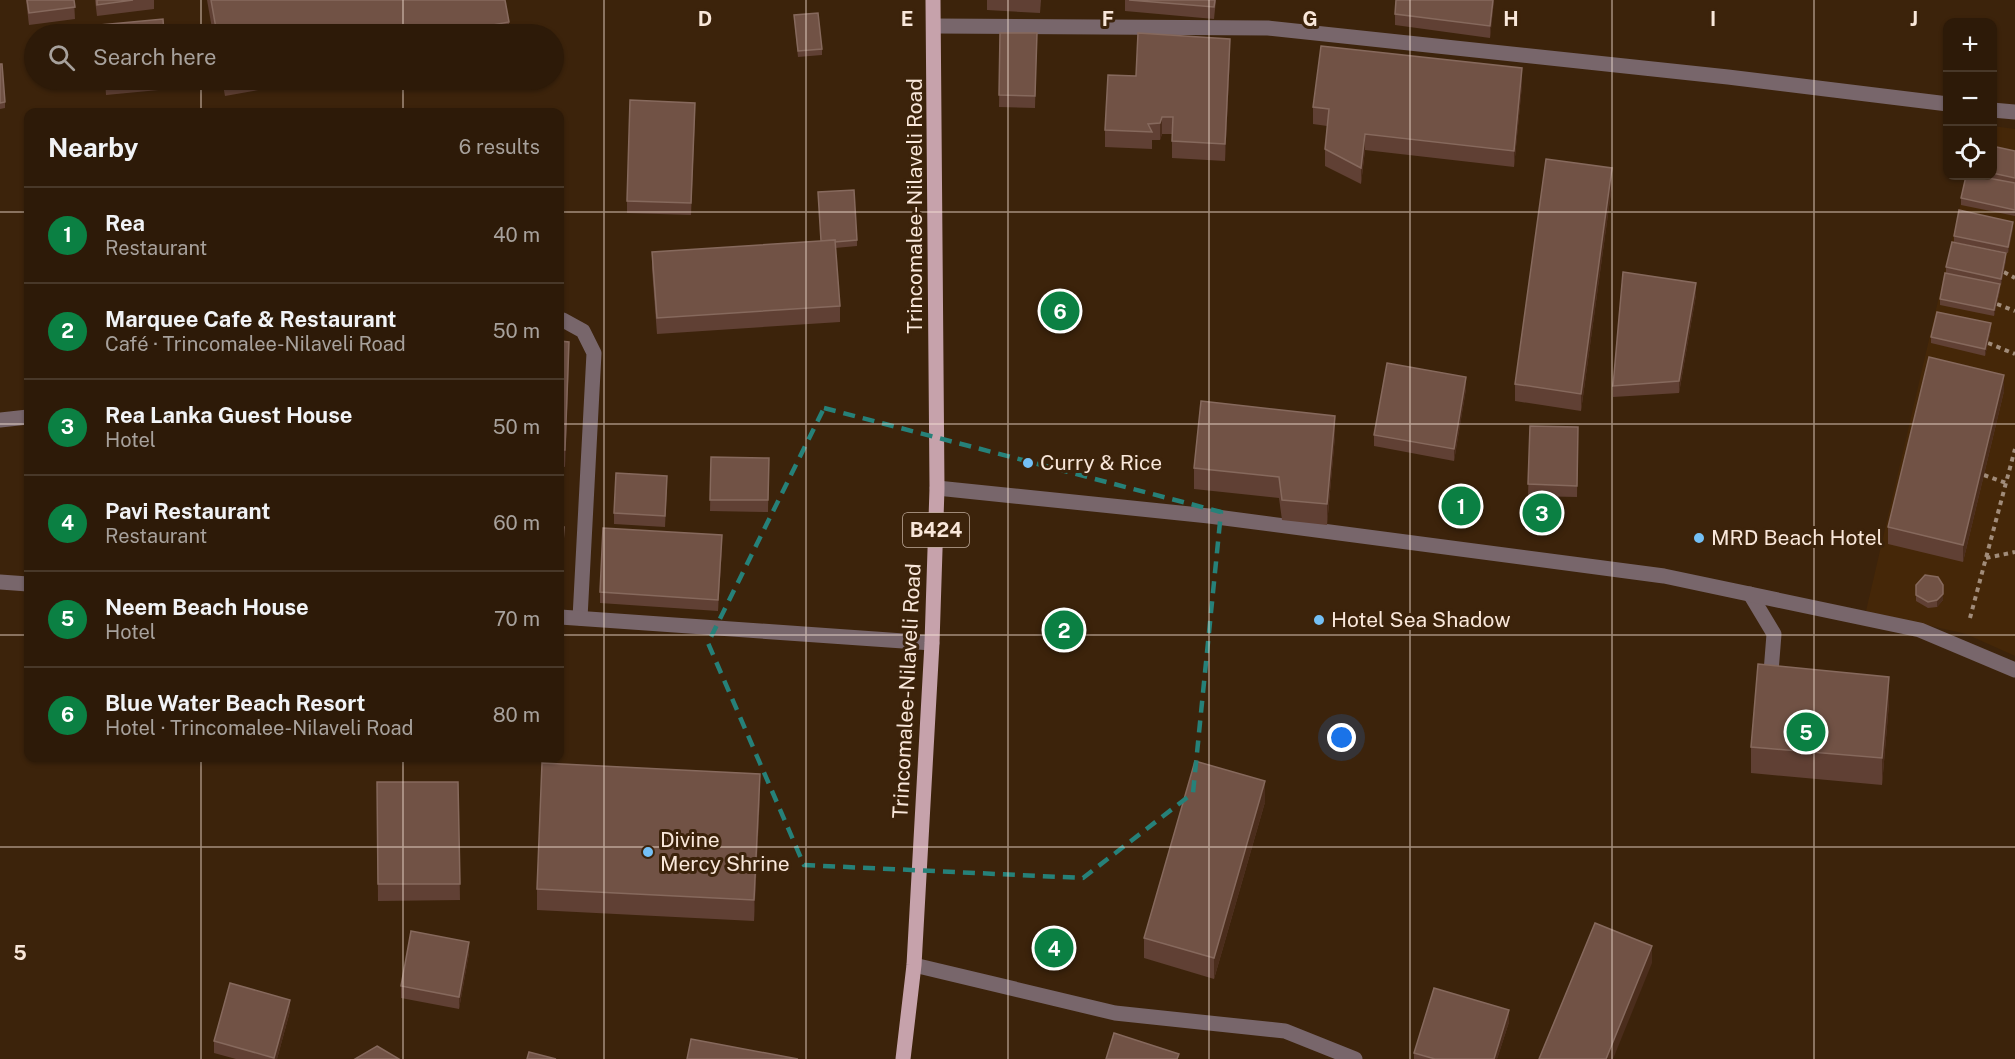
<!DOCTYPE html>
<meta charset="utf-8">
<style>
:root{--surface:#2d1a08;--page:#392716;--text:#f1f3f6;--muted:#a7a19c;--line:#483829;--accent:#0b8043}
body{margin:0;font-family:"Public Sans",sans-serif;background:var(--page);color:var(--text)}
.controls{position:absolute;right:18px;top:18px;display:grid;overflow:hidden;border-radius:12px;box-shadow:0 2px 4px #0004}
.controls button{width:54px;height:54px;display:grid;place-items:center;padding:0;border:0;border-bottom:2px solid var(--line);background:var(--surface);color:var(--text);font:30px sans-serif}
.you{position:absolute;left:1342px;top:738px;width:21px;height:21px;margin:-15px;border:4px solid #fff;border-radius:50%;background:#1a73e8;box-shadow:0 0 0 9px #1a73e833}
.badge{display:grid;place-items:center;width:39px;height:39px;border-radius:50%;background:var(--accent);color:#fff;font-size:20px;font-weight:700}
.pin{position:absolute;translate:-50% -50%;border:3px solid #fff;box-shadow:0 2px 6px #0006}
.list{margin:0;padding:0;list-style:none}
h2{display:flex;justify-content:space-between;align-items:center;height:78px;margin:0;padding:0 24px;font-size:26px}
h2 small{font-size:20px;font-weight:400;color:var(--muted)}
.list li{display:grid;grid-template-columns:39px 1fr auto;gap:18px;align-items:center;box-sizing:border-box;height:96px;padding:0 24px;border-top:2px solid var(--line)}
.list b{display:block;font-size:22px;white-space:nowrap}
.list p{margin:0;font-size:20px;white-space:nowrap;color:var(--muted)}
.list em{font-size:20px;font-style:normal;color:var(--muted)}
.icon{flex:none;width:33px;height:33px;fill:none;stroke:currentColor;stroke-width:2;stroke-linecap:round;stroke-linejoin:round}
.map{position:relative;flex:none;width:2015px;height:1059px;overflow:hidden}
.search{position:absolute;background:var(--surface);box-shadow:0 2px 4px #0004;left:24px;top:24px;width:540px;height:66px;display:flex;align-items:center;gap:15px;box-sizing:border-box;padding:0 21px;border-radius:33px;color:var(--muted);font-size:22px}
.panel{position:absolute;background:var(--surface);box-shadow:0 2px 4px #0004;left:24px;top:108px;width:540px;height:654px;border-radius:12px}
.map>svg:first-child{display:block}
</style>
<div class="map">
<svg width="2015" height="1059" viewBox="0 0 2015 1059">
<rect width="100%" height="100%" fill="#3c230b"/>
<!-- built -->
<path fill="#452708" d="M 1993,126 L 2015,129 L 2015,656 L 1966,634 L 1866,611 L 1967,176 L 1992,176 Z"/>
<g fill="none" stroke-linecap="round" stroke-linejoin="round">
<!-- path -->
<g stroke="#a18c7a" stroke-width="4" stroke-dasharray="4.5 4.5" stroke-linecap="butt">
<path d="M 2004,272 L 2015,278"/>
<path d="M 1997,304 L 2015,311"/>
<path d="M 1988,343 L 2015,354"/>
<path d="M 1984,475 L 2006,483"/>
<path d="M 1986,558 L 2015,552"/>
<path d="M 1970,618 L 2015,449"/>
</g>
<!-- lane -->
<g stroke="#78666b" stroke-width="15">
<path d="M 560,320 L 563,320 L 583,331 L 594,353 L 580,618"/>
<path d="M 0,420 L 28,417"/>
<path d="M 1750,594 L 1774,634 L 1771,672"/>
</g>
<!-- street -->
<g stroke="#78666b" stroke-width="15">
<path d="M 935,26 L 1268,28 L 1728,77 L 1948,104"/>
<path d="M 1992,110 L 2015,112"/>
<path d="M 937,488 L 1209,516 L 1664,576 L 1920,630 L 2015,670"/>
<path d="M 0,582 L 28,584"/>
<path d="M 560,617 L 932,643"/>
<path d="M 914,965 L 1115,1013 L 1285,1031 L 1355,1059"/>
</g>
<!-- primary -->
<path stroke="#c6a2ab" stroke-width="15" d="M 903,1059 L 914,965 L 932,643 L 937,488 L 933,0"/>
</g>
<!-- wall -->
<g fill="#604034">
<path d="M 26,0 L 74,0 L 75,19 L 29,25 Z"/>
<path d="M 95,0 L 154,0 L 154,9 L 97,16 Z"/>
<path d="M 207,0 L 505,0 L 509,22 L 509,34 L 213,34 Z"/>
<path d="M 987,0 L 1041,0 L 1040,13 L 987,10 Z"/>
<path d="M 1125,0 L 1216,0 L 1214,19 L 1125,11 Z"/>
<path d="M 1494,0 L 1490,38 L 1395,25 L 1395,14 Z"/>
<path d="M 794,15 L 822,49 L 822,55 L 798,57 Z"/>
<path d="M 1000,33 L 1037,33 L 1035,108 L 999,107 Z"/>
<path d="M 1230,55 L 1225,161 L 1172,158 L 1172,134 L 1162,134 L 1160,140 L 1152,140 L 1152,149 L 1105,147 L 1105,130 L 1136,76 Z"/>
<path d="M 0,64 L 5,102 L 5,108 L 0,109 Z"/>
<path d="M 105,80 L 169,80 L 169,89 L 106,95 Z"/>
<path d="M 222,80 L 314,80 L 225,96 Z"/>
<path d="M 1522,85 L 1514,167 L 1365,150 L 1361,184 L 1325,166 L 1325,149 L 1327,126 L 1313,124 L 1313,107 Z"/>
<path d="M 695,114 L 691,215 L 627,213 L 627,201 Z"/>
<path d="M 1992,146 L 2015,151 L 2015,216 L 1961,205 L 1961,198 L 1966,176 L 1992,176 Z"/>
<path d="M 1612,185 L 1581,411 L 1515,401 L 1515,384 Z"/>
<path d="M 2013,228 L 2008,253 L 1954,242 L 1954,236 Z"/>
<path d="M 857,240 L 857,246 L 835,248 L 840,306 L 840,322 L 657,334 L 652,269 L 652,252 Z"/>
<path d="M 2006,260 L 2001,285 L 2000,284 L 2000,290 L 1994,316 L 1940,305 L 1940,299 L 1946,273 L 1946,267 Z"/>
<path d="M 1696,295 L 1679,393 L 1613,397 L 1613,386 Z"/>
<path d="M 1991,329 L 1985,356 L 1931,343 L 1931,337 Z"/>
<path d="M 560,341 L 569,358 L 565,467 L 560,466 Z"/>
<path d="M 1466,389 L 1454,461 L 1374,446 L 1374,435 Z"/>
<path d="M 2004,391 L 1963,562 L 1888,544 L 1888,527 Z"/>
<path d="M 1530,426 L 1578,427 L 1577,497 L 1528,496 Z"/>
<path d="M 1335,436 L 1327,525 L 1282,520 L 1279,498 L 1194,489 L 1194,468 Z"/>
<path d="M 711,457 L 769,458 L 768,512 L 710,511 Z"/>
<path d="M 667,487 L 665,527 L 614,524 L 614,513 Z"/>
<path d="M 722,547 L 718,611 L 600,603 L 600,592 Z"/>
<path d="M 1916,585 L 1943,600 L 1937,607 L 1928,608 L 1916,601 Z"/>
<path d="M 1889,703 L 1882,785 L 1751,773 L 1751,747 Z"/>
<path d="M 377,782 L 458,782 L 460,900 L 378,901 Z"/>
<path d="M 760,795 L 754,921 L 537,910 L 537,889 Z"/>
<path d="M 1265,802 L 1214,979 L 1144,958 L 1144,938 Z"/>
<path d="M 469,953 L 459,1009 L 401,998 L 401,986 Z"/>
<path d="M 290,1011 L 277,1059 L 236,1059 L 214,1053 L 214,1041 Z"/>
<path d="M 1509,1022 L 1497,1059 L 1414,1059 L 1414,1053 Z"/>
</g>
<!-- shaded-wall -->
<g fill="#4b2d1c">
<path d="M 1493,0 L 1494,0 L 1490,38 L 1490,26 Z"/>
<path d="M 1230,39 L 1230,55 L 1225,161 L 1225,144 Z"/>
<path d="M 1522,68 L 1522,85 L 1514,167 L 1514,151 Z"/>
<path d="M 1162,117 L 1162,134 L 1160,140 L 1160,123 Z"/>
<path d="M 1365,134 L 1365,150 L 1361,184 L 1361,168 Z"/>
<path d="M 1612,168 L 1612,185 L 1581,411 L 1581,394 Z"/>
<path d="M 2013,222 L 2013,228 L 2008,253 L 2008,247 Z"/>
<path d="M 2006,253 L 2006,260 L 2001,285 L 2001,279 Z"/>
<path d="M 1696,283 L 1696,295 L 1679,393 L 1679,381 Z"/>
<path d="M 2000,284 L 2000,290 L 1994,316 L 1994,310 Z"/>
<path d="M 1991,323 L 1991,329 L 1985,356 L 1985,349 Z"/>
<path d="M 569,342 L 569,358 L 565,467 L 565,450 Z"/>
<path d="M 2004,375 L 2004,391 L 1963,562 L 1963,545 Z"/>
<path d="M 1466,377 L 1466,389 L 1454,461 L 1454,449 Z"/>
<path d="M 1335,416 L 1335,436 L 1327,525 L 1327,504 Z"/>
<path d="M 564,527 L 564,539 L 560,600 L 560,588 Z"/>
<path d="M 722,535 L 722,547 L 718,611 L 718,600 Z"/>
<path d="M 1943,591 L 1943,600 L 1937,607 L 1937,600 Z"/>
<path d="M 1889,677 L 1889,703 L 1882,785 L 1882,758 Z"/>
<path d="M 760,774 L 760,795 L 754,921 L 754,900 Z"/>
<path d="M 1265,781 L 1265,802 L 1214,979 L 1214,958 Z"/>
<path d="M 469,942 L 469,953 L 459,1009 L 459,997 Z"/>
<path d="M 1652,946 L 1652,963 L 1613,1059 L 1606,1059 Z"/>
<path d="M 290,1000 L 290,1011 L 277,1059 L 274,1059 Z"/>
<path d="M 1509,1010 L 1509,1022 L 1497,1059 L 1494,1059 Z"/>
</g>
<!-- building -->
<g fill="#715245" stroke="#86695d" stroke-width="1.5">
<path d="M 27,0 L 74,0 L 75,7 L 29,13 Z"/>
<path d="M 97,0 L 133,0 L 97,5 Z"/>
<path d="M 211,0 L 505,0 L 509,22 L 444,34 L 217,34 Z"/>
<path d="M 1129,0 L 1215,0 L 1214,7 Z"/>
<path d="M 1396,0 L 1493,0 L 1490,26 L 1395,14 Z"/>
<path d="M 818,13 L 822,49 L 798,51 L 794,15 Z"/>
<path d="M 163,19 L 164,34 L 101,34 L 100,25 Z"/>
<path d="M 1000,33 L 1037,33 L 1035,96 L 999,95 Z"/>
<path d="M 1138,33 L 1230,39 L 1225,144 L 1172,141 L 1173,117 L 1162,117 L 1160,123 L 1148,124 L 1152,132 L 1105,130 L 1108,75 L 1136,76 Z"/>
<path d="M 1321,46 L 1522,68 L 1514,151 L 1365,134 L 1361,168 L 1325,149 L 1329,109 L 1313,107 Z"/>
<path d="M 0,64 L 2,64 L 5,102 L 0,103 Z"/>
<path d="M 106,80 L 144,80 L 106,83 Z"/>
<path d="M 630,100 L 695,103 L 691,203 L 627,201 Z"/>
<path d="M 1992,146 L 2015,151 L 2015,178 L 1992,173 Z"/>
<path d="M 1546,159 L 1612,168 L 1581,394 L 1515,384 Z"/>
<path d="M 1966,176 L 1977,176 L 2015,183 L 2015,210 L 1961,198 Z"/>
<path d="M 854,190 L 857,240 L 835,242 L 835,240 L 821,241 L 818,192 Z"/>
<path d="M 1959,210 L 2013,222 L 2008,247 L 1954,236 Z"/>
<path d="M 835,240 L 840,306 L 657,318 L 652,252 Z"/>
<path d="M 1952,242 L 2006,253 L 2001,279 L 1946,267 Z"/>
<path d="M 1623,272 L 1696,283 L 1679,381 L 1613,386 Z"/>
<path d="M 1945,273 L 2000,284 L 1994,310 L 1940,299 Z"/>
<path d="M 1937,312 L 1991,323 L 1985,349 L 1931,337 Z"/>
<path d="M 560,341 L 569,342 L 565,450 L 560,450 Z"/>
<path d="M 1929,357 L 2004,375 L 1963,545 L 1888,527 Z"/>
<path d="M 1387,363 L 1466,377 L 1454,449 L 1374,435 Z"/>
<path d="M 1201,401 L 1335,416 L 1327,504 L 1282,500 L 1279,477 L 1194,468 Z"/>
<path d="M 1530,426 L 1578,427 L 1577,486 L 1528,484 Z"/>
<path d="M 711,457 L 769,458 L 768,500 L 710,500 Z"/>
<path d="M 616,473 L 667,476 L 665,516 L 614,513 Z"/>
<path d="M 560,527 L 564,527 L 560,588 Z"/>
<path d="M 603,528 L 722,535 L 718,600 L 600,592 Z"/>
<path d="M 1925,575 L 1938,577 L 1943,585 L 1943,594 L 1937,600 L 1928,602 L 1916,595 L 1916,585 Z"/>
<path d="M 1758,664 L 1889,677 L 1882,758 L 1751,747 Z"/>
<path d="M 1195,761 L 1265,781 L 1214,958 L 1144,938 Z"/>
<path d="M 542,763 L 760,774 L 754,900 L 537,889 Z"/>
<path d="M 377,782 L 458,782 L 460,884 L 378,884 Z"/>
<path d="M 1595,923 L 1652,946 L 1606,1059 L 1539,1059 Z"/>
<path d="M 411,931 L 469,942 L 459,997 L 401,986 Z"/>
<path d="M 230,983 L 290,1000 L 274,1058 L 214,1041 Z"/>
<path d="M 1434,988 L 1509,1010 L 1494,1059 L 1435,1059 L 1414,1053 Z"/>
<path d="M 1114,1033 L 1179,1054 L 1177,1059 L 1106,1059 Z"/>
<path d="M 691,1039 L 798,1059 L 687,1059 Z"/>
<path d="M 377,1046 L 399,1059 L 355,1059 Z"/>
<path d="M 529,1052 L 556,1059 L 527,1059 Z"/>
</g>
<!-- marked area -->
<path fill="none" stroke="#268179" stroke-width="4.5" stroke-dasharray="12 8" stroke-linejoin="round" d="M 824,408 L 1221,512 L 1193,793 L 1083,878 L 804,865 L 708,643 Z"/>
<!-- grid -->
<path fill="none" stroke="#f9e7da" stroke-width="1.5" stroke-opacity="0.55" d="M 201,0 L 201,34M 403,0 L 403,34M 604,0 L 604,1059M 806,0 L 806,1059M 1008,0 L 1008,1059M 1209,0 L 1209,1059M 1410,0 L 1410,1059M 1612,0 L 1612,1059M 1814,0 L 1814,1059M 201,80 L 201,112M 403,80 L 403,112M 0,212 L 28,212M 560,212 L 2015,212M 0,424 L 28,424M 560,424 L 2015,424M 0,635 L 28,635M 560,635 L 2015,635M 201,758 L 201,1059M 403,758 L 403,1059M 0,847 L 2015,847"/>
<!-- markers -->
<g fill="#74c0f6" stroke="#3c230b" stroke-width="2">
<circle cx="1028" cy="463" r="6"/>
<circle cx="1699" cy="538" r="6"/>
<circle cx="1319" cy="620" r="6"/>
<circle cx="648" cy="852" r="6"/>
</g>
<g text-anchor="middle" stroke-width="6" stroke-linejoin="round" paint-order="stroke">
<!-- shield labels -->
<rect fill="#3c230b" stroke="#c0ac9c" stroke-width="1.5" x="903" y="513" width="66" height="34" rx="4.5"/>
<g font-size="20" font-weight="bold" fill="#f9e7da">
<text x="936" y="537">B424</text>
</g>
<!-- street labels -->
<g font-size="21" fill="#f9e7da" stroke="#3c230b">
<text transform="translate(915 206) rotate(-90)" y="7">Trincomalee-Nilaveli Road</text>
<text transform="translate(907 691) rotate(-87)" y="7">Trincomalee-Nilaveli Road</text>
</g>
<!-- poi labels -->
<g font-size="21" fill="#f9e7da" stroke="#3c230b" text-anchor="start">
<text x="1040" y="470">Curry &amp; Rice</text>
<text x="1711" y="545">MRD Beach Hotel</text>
<text x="1331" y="627">Hotel Sea Shadow</text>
<text x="660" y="847">Divine<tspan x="660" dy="24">Mercy Shrine</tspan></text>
</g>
</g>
<g font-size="20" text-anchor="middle" font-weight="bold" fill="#f9e7da" stroke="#3c230b" stroke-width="6" stroke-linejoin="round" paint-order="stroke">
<text x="705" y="26">D</text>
<text x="907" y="26">E</text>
<text x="1108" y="26">F</text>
<text x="1310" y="26">G</text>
<text x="1511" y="26">H</text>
<text x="1713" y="26">I</text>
<text x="1914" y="26">J</text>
<text x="20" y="960">5</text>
</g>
</svg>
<div class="controls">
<button>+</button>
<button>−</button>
<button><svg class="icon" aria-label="locate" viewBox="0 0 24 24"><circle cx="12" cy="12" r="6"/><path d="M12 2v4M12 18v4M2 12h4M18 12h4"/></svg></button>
</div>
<div class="you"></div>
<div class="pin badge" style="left:1461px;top:506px">1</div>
<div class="pin badge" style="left:1064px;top:630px">2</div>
<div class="pin badge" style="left:1542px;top:513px">3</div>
<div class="pin badge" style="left:1054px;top:948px">4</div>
<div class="pin badge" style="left:1806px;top:732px">5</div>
<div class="pin badge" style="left:1060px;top:311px">6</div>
<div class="search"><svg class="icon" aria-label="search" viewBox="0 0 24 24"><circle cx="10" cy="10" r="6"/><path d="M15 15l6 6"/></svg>Search here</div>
<section class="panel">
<h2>Nearby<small>6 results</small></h2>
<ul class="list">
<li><span class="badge">1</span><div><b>Rea</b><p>Restaurant</p></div><em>40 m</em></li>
<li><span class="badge">2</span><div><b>Marquee Cafe &amp; Restaurant</b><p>Café · Trincomalee-Nilaveli Road</p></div><em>50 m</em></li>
<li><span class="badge">3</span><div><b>Rea Lanka Guest House</b><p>Hotel</p></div><em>50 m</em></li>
<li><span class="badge">4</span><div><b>Pavi Restaurant</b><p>Restaurant</p></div><em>60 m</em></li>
<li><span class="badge">5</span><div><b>Neem Beach House</b><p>Hotel</p></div><em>70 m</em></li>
<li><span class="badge">6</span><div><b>Blue Water Beach Resort</b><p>Hotel · Trincomalee-Nilaveli Road</p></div><em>80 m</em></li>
</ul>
</section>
</div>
